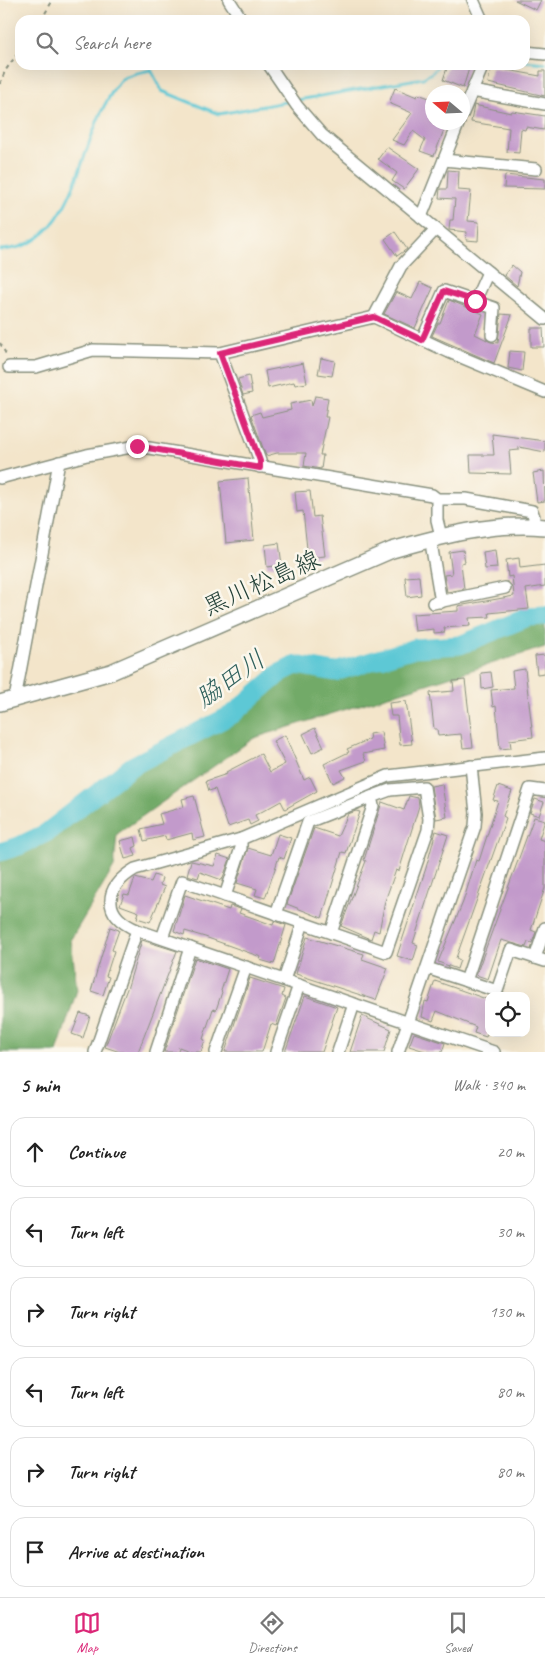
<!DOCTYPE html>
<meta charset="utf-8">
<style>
:root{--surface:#fff;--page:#f2f2f2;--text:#222;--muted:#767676;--line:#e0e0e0;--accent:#db2777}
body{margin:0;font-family:Caveat,"Klee One",sans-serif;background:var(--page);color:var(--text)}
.controls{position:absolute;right:15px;bottom:15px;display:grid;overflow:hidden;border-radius:10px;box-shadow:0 5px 20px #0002}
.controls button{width:45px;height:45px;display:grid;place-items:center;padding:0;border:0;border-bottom:1px solid var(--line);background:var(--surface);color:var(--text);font:25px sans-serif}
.compass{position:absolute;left:425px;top:85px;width:45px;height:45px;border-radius:50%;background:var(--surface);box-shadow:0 5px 20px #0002;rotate:289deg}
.stop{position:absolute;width:15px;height:15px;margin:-11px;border:4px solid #db2777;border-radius:50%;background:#fff}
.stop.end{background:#db2777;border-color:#fff;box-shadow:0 1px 5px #0008}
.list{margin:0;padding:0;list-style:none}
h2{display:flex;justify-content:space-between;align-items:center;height:65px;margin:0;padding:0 20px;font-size:21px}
h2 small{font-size:16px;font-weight:400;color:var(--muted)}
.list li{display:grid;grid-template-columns:32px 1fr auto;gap:15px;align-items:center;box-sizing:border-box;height:70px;margin:0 10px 10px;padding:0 10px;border:1px solid var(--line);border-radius:15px}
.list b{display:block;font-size:19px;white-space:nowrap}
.list em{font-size:16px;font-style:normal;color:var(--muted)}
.icon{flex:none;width:28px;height:28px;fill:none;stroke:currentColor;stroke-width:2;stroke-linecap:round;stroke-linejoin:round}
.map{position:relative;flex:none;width:545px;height:1052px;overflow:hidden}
.search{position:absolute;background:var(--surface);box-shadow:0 5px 20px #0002;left:15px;right:15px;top:15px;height:55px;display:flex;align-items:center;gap:12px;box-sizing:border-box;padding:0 18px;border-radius:15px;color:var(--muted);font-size:19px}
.sheet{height:545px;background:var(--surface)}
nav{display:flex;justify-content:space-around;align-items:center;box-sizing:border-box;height:70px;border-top:1px solid var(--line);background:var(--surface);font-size:14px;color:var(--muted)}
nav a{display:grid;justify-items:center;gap:2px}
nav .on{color:var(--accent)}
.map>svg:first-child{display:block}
</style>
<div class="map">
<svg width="545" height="1052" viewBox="0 0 545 1052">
<rect width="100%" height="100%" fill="#fbf7ec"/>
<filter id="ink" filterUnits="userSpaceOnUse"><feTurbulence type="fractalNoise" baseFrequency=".02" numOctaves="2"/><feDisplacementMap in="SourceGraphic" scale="10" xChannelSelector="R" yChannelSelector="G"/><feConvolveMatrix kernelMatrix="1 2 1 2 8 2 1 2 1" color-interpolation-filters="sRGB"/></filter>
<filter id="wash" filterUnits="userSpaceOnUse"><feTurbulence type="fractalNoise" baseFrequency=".0096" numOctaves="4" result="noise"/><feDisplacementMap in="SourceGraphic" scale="20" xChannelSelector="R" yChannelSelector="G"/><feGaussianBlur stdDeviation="1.12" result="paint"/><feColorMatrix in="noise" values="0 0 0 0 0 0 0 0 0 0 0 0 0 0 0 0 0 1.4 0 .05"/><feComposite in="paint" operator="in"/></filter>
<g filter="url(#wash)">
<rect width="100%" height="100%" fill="#f3e5ca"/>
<!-- forest -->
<path fill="#72aa68" stroke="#48744e" d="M 528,620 L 545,621 L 545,647 L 254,738 L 117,834 L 114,867 L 71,939 L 77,990 L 57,1052 L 0,1052 L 0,857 L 43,840 L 133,770 L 235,716 L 293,669 L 331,676 Z"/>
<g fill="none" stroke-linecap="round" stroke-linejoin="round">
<!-- stream -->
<g stroke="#5dc8d5" stroke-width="3">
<path d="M 525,61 L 545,63"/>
<path d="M 298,100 L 423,78 L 433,72 L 438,65"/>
<path d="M 0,250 C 74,249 78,150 107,101 C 111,94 116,84 122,79 C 130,73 142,72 151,70 L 162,91 L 219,114 L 291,101"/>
</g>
<!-- river -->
<path stroke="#5dc8d5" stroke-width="19" d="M 0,852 L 19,846 L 46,833 L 132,766 L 233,714 L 280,673 L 296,665 L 335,672 L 415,648 L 460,645 L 528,617 L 545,616"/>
</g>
<g id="blocks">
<!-- building -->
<g fill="#c29acb">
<path d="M 515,0 L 541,0 L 536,10 Z"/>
<path d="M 448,65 L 470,65 L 463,88 L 443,80 Z"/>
<path d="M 491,67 L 540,76 L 540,71 L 545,71 L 545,96 L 488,83 Z"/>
<path d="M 395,88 L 417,97 L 418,94 L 432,99 L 432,122 L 447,122 L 434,156 L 420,151 L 425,140 L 413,131 L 404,145 L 392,140 L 412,113 L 389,103 Z"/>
<path d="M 474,105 L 511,113 L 512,111 L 545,116 L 544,130 L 526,127 L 525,130 L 521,129 L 519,153 L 507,152 L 509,128 L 471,122 Z"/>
<path d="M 387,147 L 419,169 L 404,189 L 392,181 L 397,173 L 378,159 Z"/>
<path d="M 448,170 L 459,171 L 458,190 L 471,191 L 468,221 L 479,222 L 478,241 L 466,240 L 467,232 L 449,230 L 450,220 L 453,220 L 455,199 L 439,198 L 440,189 L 447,189 Z"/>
<path d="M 505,175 L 545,179 L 545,189 L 504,188 Z"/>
<path d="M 395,232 L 407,249 L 397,256 L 385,239 Z"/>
<path d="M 512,265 L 520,272 L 517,286 L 504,275 Z"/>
<path d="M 420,282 L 433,288 L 415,328 L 384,314 L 396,292 L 412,299 Z"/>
<path d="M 449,300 L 483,314 L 475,334 L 491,342 L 498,343 L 501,314 L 512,315 L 494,363 L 432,336 L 438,323 L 440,323 Z"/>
<path d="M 531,328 L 543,328 L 544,347 L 531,347 Z"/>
<path d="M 510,351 L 524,352 L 522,371 L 508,368 Z"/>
<path d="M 321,358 L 335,361 L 332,376 L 318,374 Z"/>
<path d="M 303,363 L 307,383 L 295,385 L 294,382 L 268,388 L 265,371 Z"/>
<path d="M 249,376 L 252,393 L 243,395 L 238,379 Z"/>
<path d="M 315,396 L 328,398 L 325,417 L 328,417 L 320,455 L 323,455 L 321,469 L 304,466 L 306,453 L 277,453 L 266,456 L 251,415 L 260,412 L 262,417 L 291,410 L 290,404 L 311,400 L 312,406 Z"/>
<path d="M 492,434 L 545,441 L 545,452 L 519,447 L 519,450 L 509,451 L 511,474 L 471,473 L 470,455 L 494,455 Z"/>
<path d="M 544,471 L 545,501 L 537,502 L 533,473 Z"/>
<path d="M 248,478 L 254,540 L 226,543 L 220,481 Z"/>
<path d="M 310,491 L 313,517 L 320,516 L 325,556 L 308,558 L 303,511 L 297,512 L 295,492 Z"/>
<path d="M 279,543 L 282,565 L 267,567 L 265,545 Z"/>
<path d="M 463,550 L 465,562 L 461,563 L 464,589 L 447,592 L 444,575 L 452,574 L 449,552 Z"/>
<path d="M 495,550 L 497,568 L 485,569 L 483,552 Z"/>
<path d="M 519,558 L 520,568 L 545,565 L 545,586 L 526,589 L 529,609 L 489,613 L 490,617 L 469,618 L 470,626 L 444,628 L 445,632 L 434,633 L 434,629 L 415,631 L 413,614 L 458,611 L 458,606 L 514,596 L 512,576 L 508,577 L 506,560 Z"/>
<path d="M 419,576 L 421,595 L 407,597 L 405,577 Z"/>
<path d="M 545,655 L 545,673 L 537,674 L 535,656 Z"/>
<path d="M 525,669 L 533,737 L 510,740 L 511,748 L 500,749 L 496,706 L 493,707 L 491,690 L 514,688 L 512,671 Z"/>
<path d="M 491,672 L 493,687 L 482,689 L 481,673 Z"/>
<path d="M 465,680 L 473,747 L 463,748 L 461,734 L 438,736 L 437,729 L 434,729 L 430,693 L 454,691 L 453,681 Z"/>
<path d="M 406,701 L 412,744 L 400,745 L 397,716 L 391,716 L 389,703 Z"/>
<path d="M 315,728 L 324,747 L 312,753 L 303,734 Z"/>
<path d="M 381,732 L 384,750 L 363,754 L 366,761 L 341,770 L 345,777 L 333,783 L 324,764 L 349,752 L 347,749 L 370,739 L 369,734 Z"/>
<path d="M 285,735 L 304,780 L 310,777 L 317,791 L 285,809 L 281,801 L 263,811 L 255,815 L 258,821 L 250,825 L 248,820 L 228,827 L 215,789 L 209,791 L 206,781 L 227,774 L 226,772 L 261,754 L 270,772 L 285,764 L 273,741 Z"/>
<path d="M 442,784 L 447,817 L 436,819 L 431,786 Z"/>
<path d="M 498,786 L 512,791 L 503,816 L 506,818 L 456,958 L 460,960 L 457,969 L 438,962 L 463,902 L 476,860 L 479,861 L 498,801 L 493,800 Z"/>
<path d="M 194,796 L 205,837 L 193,840 L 192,833 L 166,840 L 165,836 L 144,841 L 141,829 L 162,824 L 159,814 L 184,807 L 182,799 Z"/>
<path d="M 409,796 L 418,798 L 419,806 L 399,871 L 396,870 L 385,901 L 379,932 L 374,930 L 371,939 L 341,926 L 366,861 L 364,860 L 382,802 L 404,810 Z"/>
<path d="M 535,799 L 544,802 L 539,816 L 530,813 Z"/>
<path d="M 356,811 L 360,812 L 346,853 L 342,852 L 322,918 L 287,904 L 314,828 L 338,836 L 348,814 Z"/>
<path d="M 534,817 L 545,820 L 539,839 L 545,841 L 545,888 L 531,930 L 536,932 L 532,943 L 528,942 L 526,947 L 501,940 L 488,979 L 476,975 Z"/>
<path d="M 436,831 L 448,835 L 413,943 L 418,945 L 413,961 L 397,956 L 426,868 Z"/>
<path d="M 278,834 L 291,838 L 284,859 L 279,857 L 265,898 L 255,895 L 257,889 L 237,883 L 248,848 L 271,855 Z"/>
<path d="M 135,837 L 137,846 L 133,848 L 136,856 L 125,859 L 120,841 Z"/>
<path d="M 218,855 L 230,859 L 222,880 L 200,872 L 198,878 L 187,875 L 191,861 L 214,866 Z"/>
<path d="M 154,875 L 162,878 L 160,885 L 165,887 L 150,922 L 137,918 L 139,912 L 120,905 L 124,894 L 129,895 L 135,878 L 151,882 Z"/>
<path d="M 185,895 L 229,910 L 230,906 L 241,909 L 239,913 L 273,925 L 274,921 L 286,925 L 274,964 L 260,960 L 261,957 L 205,937 L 185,931 L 184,935 L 174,931 Z"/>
<path d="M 110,927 L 119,930 L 112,950 L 114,951 L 106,976 L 109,977 L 103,995 L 91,991 Z"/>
<path d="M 307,937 L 364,954 L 362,959 L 388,968 L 376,1000 L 296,974 Z"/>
<path d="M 142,940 L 177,951 L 138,1052 L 120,1052 L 105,1047 L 128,986 Z"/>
<path d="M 195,958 L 228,969 L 221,991 L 222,992 L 216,1010 L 213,1009 L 203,1039 L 205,1040 L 201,1052 L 192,1052 L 179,1047 L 178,1052 L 164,1052 Z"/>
<path d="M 250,978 L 284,989 L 282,996 L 286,998 L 276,1026 L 271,1024 L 262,1052 L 225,1052 Z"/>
<path d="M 435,981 L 489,1000 L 489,1030 L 486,1037 L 474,1033 L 476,1027 L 437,1011 L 433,1021 L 422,1017 L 425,1001 L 428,1002 Z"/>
<path d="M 305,996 L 337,1007 L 322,1052 L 285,1052 Z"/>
<path d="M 80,1013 L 90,1016 L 83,1038 L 72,1034 Z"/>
<path d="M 362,1016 L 391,1029 L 384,1052 L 350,1052 Z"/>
<path d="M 414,1033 L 445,1043 L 442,1052 L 428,1052 L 409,1046 Z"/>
</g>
</g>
</g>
<g filter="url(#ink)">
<use href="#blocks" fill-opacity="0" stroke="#89917f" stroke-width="1"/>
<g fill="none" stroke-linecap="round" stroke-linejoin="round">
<defs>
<g id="minor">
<path d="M 229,0 L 242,20"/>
<path d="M 473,0 L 482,20"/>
<path d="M 525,52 L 545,54"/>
<path d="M 269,65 L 297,106 L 322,135 L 545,319"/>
<path d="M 472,91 L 545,104"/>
<path d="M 462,115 L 483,65"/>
<path d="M 444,160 L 536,169"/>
<path d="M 421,217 L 459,122"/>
<path d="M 475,301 L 488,272"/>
<path d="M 374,317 L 401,266 L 436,229"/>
<path d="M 422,340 L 444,291 L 494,308 L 492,335"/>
<path d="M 220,353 L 374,317 L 449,352 L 545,392"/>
<path d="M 9,367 L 36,367 L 93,350 L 220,353 L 260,461 L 260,467"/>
<path d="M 0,478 L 87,455 L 137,446 L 432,495 L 437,499 L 466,499 L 532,511 L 534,517 L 533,526"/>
<path d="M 437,499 L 437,520 L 441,536"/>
<path d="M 433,538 L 432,549 L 441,602"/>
<path d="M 433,603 L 505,588"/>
<path d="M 15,699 L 59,462"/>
<path d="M 225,896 L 241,848 L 241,839"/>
<path d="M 276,914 L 308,822 L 371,797"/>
<path d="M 162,938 L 182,881 L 386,952 L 428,830 L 429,819 L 424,787 L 390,790 L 371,797 L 373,806 L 331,933"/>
<path d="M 535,958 L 545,928"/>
<path d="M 427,968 L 497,991 L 511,950 L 545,961"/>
<path d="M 284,980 L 303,923"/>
<path d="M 466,981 L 530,789 L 545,791"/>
<path d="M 95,1052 L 137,930"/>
<path d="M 156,1052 L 190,948"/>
<path d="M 216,1052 L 246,967"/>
<path d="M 276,1052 L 299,985"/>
<path d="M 338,1052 L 354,1004"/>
<path d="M 398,1052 L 475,826 L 476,813 L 471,766"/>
<path d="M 494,1052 L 137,930 C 102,915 103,888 135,869 L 241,839 L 388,776 L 545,758"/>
</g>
<path id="major" d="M 0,703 L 111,672 L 392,550 C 441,536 493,522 545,527"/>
</defs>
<!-- minor casing -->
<use href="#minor" stroke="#89917f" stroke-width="14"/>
<!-- major casing -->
<use href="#major" stroke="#89917f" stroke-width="18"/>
<!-- path -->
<g stroke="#89917f" stroke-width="2" stroke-dasharray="4 4" stroke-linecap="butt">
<path d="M 41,20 L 53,0"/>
<path d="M 0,84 L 5,71 L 20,50"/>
<path d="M 0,343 L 7,356"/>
</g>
<!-- minor -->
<use href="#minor" stroke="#fff" stroke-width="11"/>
<!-- major -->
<use href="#major" stroke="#fff" stroke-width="15"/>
</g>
</g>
<g fill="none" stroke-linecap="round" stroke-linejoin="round" filter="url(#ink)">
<!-- route -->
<path stroke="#db2777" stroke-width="6" d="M 137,446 L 260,468 L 260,461 L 220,353 L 374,317 L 422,340 L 444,291 L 475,301"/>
</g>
<g text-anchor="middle" stroke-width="5" stroke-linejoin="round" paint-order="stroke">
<!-- street labels -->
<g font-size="25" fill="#1f3d34" stroke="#fbf7ec">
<text transform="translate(261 582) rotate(-24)" y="9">黒川松島線</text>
</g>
<!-- water labels -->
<g font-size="26" font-style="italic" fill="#2e605c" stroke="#fbf7ec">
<text transform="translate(230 678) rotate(-35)" y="9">脇田川</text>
</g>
</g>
</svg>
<div class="controls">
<button><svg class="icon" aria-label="locate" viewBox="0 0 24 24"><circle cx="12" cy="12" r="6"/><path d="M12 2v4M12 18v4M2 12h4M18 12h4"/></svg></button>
</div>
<svg class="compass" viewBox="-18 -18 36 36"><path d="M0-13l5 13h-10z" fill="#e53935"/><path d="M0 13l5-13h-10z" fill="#767676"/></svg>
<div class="stop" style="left:475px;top:301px"></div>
<div class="stop end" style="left:137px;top:446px"></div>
<div class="search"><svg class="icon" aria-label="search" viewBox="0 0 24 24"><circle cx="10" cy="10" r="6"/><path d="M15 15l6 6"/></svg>Search here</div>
</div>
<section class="sheet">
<h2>5 min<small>Walk · 340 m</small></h2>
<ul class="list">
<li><svg class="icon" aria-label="ahead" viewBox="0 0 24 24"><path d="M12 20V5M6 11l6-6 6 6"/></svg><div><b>Continue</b></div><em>20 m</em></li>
<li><svg class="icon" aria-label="left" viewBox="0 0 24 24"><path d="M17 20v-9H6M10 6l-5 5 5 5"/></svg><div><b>Turn left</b></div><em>30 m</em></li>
<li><svg class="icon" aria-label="right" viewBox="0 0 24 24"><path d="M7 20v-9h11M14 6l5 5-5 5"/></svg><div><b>Turn right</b></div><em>130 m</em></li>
<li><svg class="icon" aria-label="left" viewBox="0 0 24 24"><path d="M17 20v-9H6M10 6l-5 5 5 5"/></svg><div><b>Turn left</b></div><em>80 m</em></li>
<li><svg class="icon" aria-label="right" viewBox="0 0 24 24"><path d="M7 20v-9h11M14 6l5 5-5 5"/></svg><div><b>Turn right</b></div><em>80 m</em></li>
<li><svg class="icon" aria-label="arrive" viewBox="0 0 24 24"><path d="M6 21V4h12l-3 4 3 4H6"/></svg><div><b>Arrive at destination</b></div></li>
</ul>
</section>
<nav>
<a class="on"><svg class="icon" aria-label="map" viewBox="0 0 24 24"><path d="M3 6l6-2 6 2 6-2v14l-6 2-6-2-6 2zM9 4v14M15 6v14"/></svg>Map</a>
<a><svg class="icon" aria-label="directions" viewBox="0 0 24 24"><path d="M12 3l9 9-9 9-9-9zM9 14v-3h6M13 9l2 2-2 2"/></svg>Directions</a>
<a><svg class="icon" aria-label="saved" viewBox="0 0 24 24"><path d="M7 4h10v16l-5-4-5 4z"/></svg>Saved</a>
</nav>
